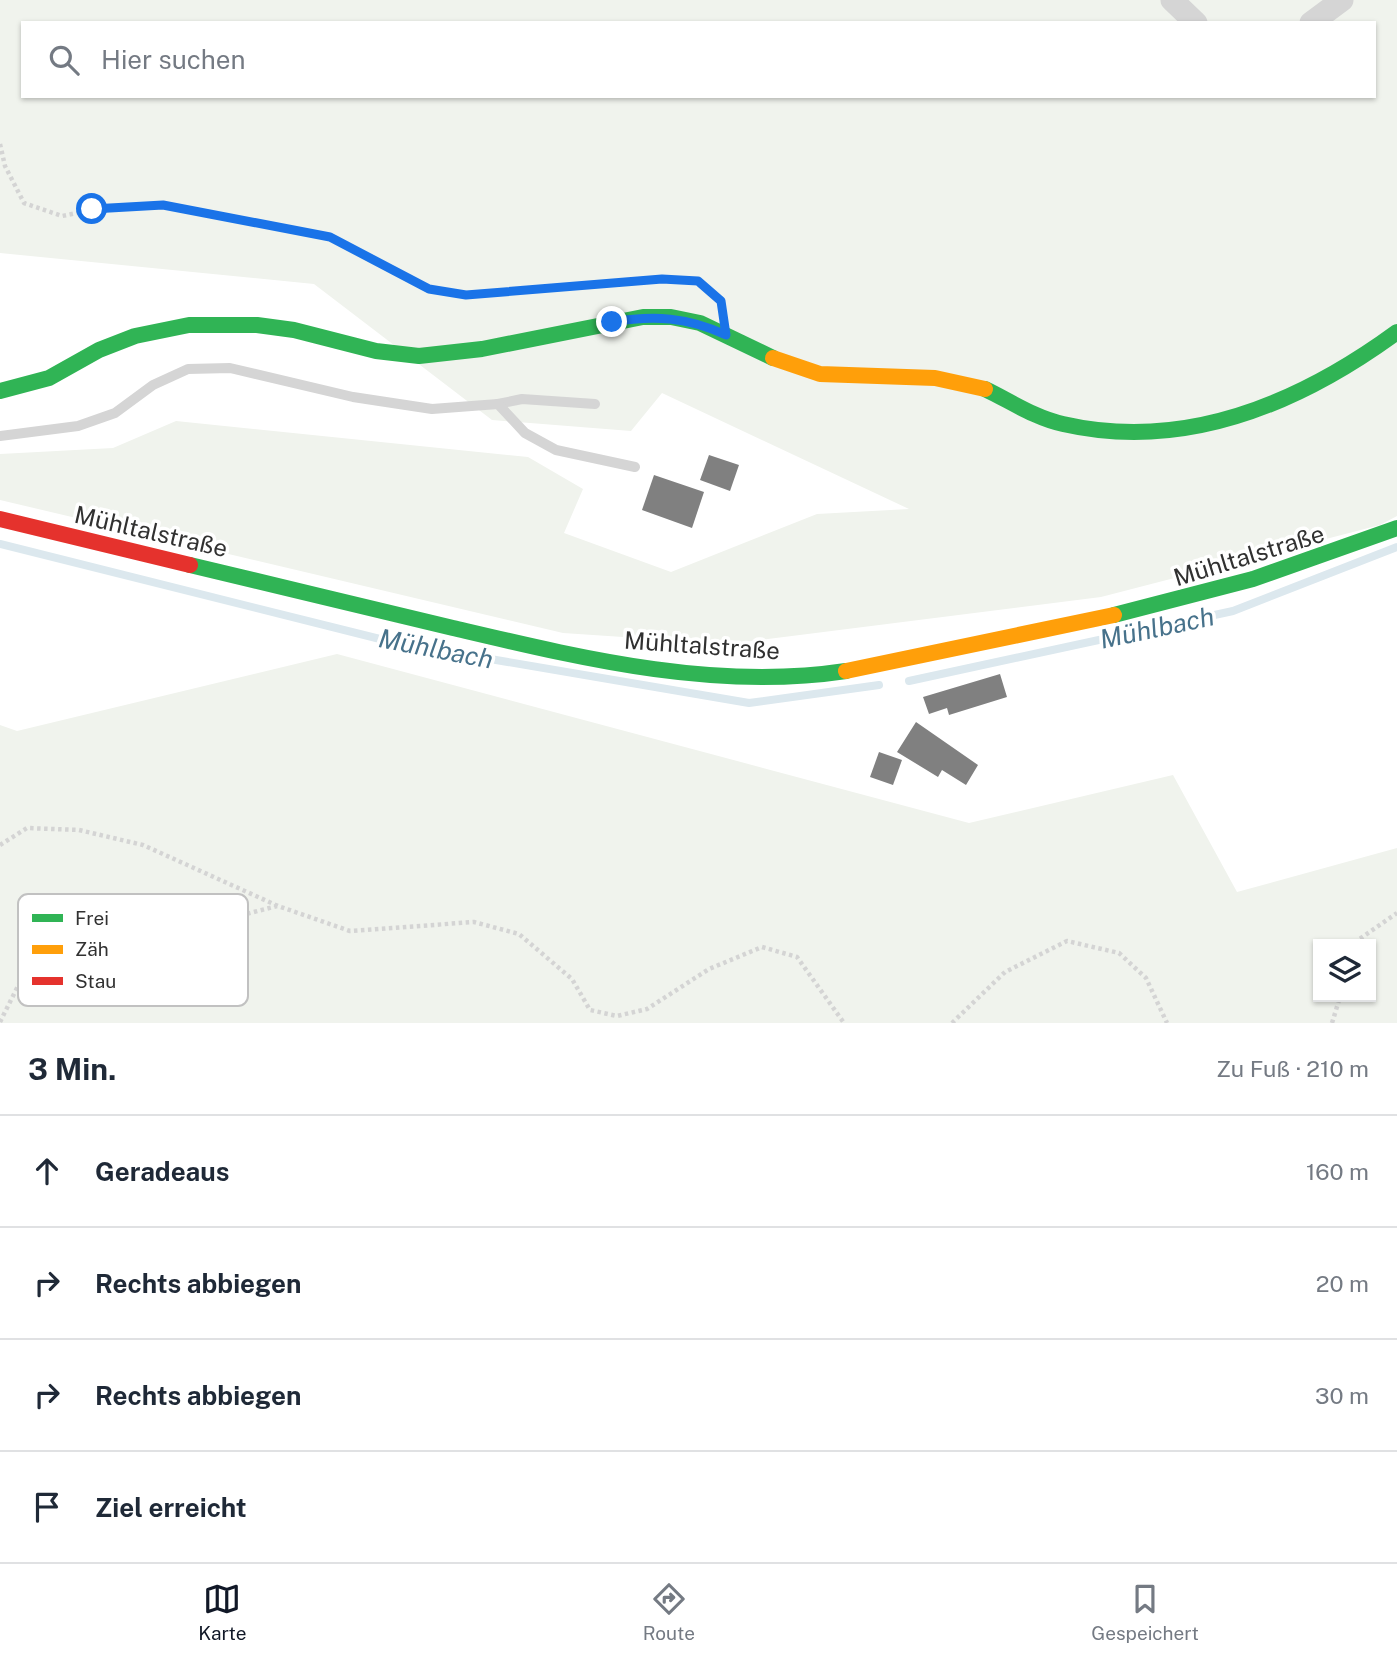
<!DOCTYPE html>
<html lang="de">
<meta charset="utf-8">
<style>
:root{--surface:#fff;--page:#f2f2f3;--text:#1f2937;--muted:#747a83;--line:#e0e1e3;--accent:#111827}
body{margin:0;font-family:"Public Sans",sans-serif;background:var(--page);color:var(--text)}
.controls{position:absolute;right:21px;bottom:21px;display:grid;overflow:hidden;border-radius:0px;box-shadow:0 2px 5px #0004}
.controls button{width:63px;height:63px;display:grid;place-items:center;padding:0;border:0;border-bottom:2px solid var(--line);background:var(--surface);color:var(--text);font:35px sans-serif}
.stop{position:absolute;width:21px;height:21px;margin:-16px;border:5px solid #1a73e8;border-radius:50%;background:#fff}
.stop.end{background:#1a73e8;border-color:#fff;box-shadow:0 2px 7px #0008}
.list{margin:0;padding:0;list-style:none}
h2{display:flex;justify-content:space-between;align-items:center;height:91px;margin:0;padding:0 28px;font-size:30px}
h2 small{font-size:23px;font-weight:400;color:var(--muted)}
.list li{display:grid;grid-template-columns:46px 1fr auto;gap:21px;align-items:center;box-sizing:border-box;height:112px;padding:0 28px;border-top:2px solid var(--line)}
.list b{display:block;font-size:26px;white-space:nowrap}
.list em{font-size:23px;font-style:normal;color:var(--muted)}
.icon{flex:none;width:38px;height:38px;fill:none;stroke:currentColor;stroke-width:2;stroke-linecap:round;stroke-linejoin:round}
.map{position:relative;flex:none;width:1397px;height:1023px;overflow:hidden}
.search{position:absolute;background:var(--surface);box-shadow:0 2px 5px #0004;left:21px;right:21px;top:21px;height:77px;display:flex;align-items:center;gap:18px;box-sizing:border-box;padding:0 24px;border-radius:0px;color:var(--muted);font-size:26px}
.sheet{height:539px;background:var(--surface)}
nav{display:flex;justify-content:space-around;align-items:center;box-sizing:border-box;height:98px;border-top:2px solid var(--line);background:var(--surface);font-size:19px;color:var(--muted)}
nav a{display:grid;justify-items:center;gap:4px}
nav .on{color:var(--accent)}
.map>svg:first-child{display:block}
</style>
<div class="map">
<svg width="1397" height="1023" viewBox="0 0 1397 1023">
<rect width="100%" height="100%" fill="#fff"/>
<!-- green -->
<g fill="#f0f3ed" fill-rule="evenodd">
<path d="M 0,0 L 1397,0 L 1397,516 L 1380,525 L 1101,597 L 728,644 L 563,633 L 0,500 L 0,454 L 113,448 L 176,421 L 528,457 L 583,489 L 564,533 L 671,572 L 817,514 L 909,509 L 662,393 L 631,431 L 492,420 L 314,284 L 0,253 ZM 23,23 L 1374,23 L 1374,96 L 23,96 Z"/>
<path d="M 337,654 L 969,823 L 1173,775 L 1237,892 L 1397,848 L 1397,1023 L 0,1023 L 0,725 L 17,731 ZM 1371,944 L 1371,997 L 1318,997 L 1318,944 Z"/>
</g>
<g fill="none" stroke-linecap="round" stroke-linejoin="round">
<!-- stream -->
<g stroke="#dce8ee" stroke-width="8">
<path d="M 0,544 L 396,643 L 749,703 L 879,685"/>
<path d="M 909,681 L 1233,611 L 1397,547"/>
</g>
</g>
<!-- building -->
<g fill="#808080">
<path d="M 709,455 L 739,465 L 730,491 L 700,480 Z"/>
<path d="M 654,475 L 704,492 L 692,528 L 642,510 Z"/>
<path d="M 1000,674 L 1007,697 L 949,715 L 947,708 L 929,714 L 923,697 Z"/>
<path d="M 916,722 L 978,765 L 966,785 L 942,770 L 938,777 L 897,752 Z"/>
<path d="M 879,752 L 902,760 L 893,785 L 870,777 Z"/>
</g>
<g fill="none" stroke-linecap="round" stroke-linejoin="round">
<!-- path -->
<g stroke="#d4d4d4" stroke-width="4.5" stroke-dasharray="3.5 3.5" stroke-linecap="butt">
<path d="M 0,144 L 5,166 L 24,203 L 62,216 L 92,210 L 163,205 L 330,238 L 429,289 L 466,295 L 662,279 L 698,281 L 720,299"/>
<path d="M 0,845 L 27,828 L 79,830 L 143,845 L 278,906 L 350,931 L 474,922 L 519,934 L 572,979 L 590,1010 L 617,1016 L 647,1009 L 709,969 L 762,947 L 797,957 L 844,1023"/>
<path d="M 1356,944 L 1358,940 L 1397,913"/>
<path d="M 0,1022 L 40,942 L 77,917 L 120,917 L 180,931 L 277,906"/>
<path d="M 952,1023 L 1005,972 L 1067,941 L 1119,953 L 1146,978 L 1167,1023"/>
<path d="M 1332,1023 L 1340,997"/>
</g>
<!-- lane -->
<g stroke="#d5d5d5" stroke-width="10">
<path d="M 498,404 L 522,399 L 595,404"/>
<path d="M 0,436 L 78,426 L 115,413 L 153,385 L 188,369 L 230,368 L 353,397 L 432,409 L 498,404 L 525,433 L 556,450 L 635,467"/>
</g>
<!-- street -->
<g stroke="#d5d5d5" stroke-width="23">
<path d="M 1172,0 L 1196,23"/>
<path d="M 1311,23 L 1342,0"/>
</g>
<!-- fast -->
<g stroke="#30b455" stroke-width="16">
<path d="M 985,389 C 1010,401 1035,418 1063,424 C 1185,452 1300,403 1397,332"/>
<path d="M 0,391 L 49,378 L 99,350 L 135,336 L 189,325 L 257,325 L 294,330 L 376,351 L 419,356 L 482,349 L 643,317 L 671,317 L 700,323 L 773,358"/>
<path d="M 190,565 C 278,586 365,607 453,628 C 581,658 714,691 846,671"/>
<path d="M 1114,615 L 1253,579 L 1397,528"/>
</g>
<!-- slow -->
<g stroke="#ff9f0a" stroke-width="16">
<path d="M 773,358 L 820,374 L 935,378 L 985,389"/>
<path d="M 846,671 L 1114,615"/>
</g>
<!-- jam -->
<path stroke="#e5322d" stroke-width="16" d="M 0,519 L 190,565"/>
</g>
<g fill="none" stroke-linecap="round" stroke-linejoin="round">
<!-- route -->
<path stroke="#1a73e8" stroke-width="9" d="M 92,209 L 163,205 L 330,237 L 429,289 L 466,295 L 662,279 L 698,281 L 721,301 L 726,335 C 687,317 654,315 612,322"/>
</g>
<g text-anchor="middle" stroke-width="7" stroke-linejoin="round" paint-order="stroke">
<!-- street labels -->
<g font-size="24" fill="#313131" stroke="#fff">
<text transform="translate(151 532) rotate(13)" y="8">Mühltalstraße</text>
<text transform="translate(1249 556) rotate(-17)" y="8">Mühltalstraße</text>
<text transform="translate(702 646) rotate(4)" y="8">Mühltalstraße</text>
</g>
<!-- water labels -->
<g font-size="26" font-style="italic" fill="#47728b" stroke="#fff">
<text transform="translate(1157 628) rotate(-12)" y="9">Mühlbach</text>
<text transform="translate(436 649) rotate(11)" y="9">Mühlbach</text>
</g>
</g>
<!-- legend -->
<rect x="18" y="894" width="230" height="112" rx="10" fill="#fff" stroke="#c1c1c1" stroke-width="2"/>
<rect x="32" y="914" width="31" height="8" fill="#30b455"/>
<rect x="32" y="945" width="31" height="9" fill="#ff9f0a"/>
<rect x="32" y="977" width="31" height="8" fill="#e5322d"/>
<g font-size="19" fill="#313131">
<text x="75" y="925">Frei</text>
<text x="75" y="956">Zäh</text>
<text x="75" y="988">Stau</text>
</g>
</svg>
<div class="controls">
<button><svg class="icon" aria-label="layers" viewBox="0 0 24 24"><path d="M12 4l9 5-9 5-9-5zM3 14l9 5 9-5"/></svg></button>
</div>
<div class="stop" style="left:92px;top:209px"></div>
<div class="stop end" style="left:612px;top:322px"></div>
<div class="search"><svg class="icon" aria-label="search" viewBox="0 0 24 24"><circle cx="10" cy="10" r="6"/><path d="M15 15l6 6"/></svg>Hier suchen</div>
</div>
<section class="sheet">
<h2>3 Min.<small>Zu Fuß · 210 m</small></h2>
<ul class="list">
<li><svg class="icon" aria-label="ahead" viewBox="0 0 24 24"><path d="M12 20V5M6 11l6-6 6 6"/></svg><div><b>Geradeaus</b></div><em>160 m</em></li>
<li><svg class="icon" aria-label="right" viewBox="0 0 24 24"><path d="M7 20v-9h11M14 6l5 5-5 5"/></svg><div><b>Rechts abbiegen</b></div><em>20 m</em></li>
<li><svg class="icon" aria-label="right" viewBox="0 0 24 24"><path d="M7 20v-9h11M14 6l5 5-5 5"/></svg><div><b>Rechts abbiegen</b></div><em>30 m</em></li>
<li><svg class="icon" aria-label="arrive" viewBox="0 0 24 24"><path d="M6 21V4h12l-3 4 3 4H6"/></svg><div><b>Ziel erreicht</b></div></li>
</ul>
</section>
<nav>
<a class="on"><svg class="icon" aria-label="map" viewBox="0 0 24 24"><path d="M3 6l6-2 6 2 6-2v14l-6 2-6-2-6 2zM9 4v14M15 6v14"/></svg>Karte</a>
<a><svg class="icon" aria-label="directions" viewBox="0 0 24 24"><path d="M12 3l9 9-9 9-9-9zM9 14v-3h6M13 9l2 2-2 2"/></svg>Route</a>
<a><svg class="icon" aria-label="saved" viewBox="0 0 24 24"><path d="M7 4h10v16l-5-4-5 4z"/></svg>Gespeichert</a>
</nav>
